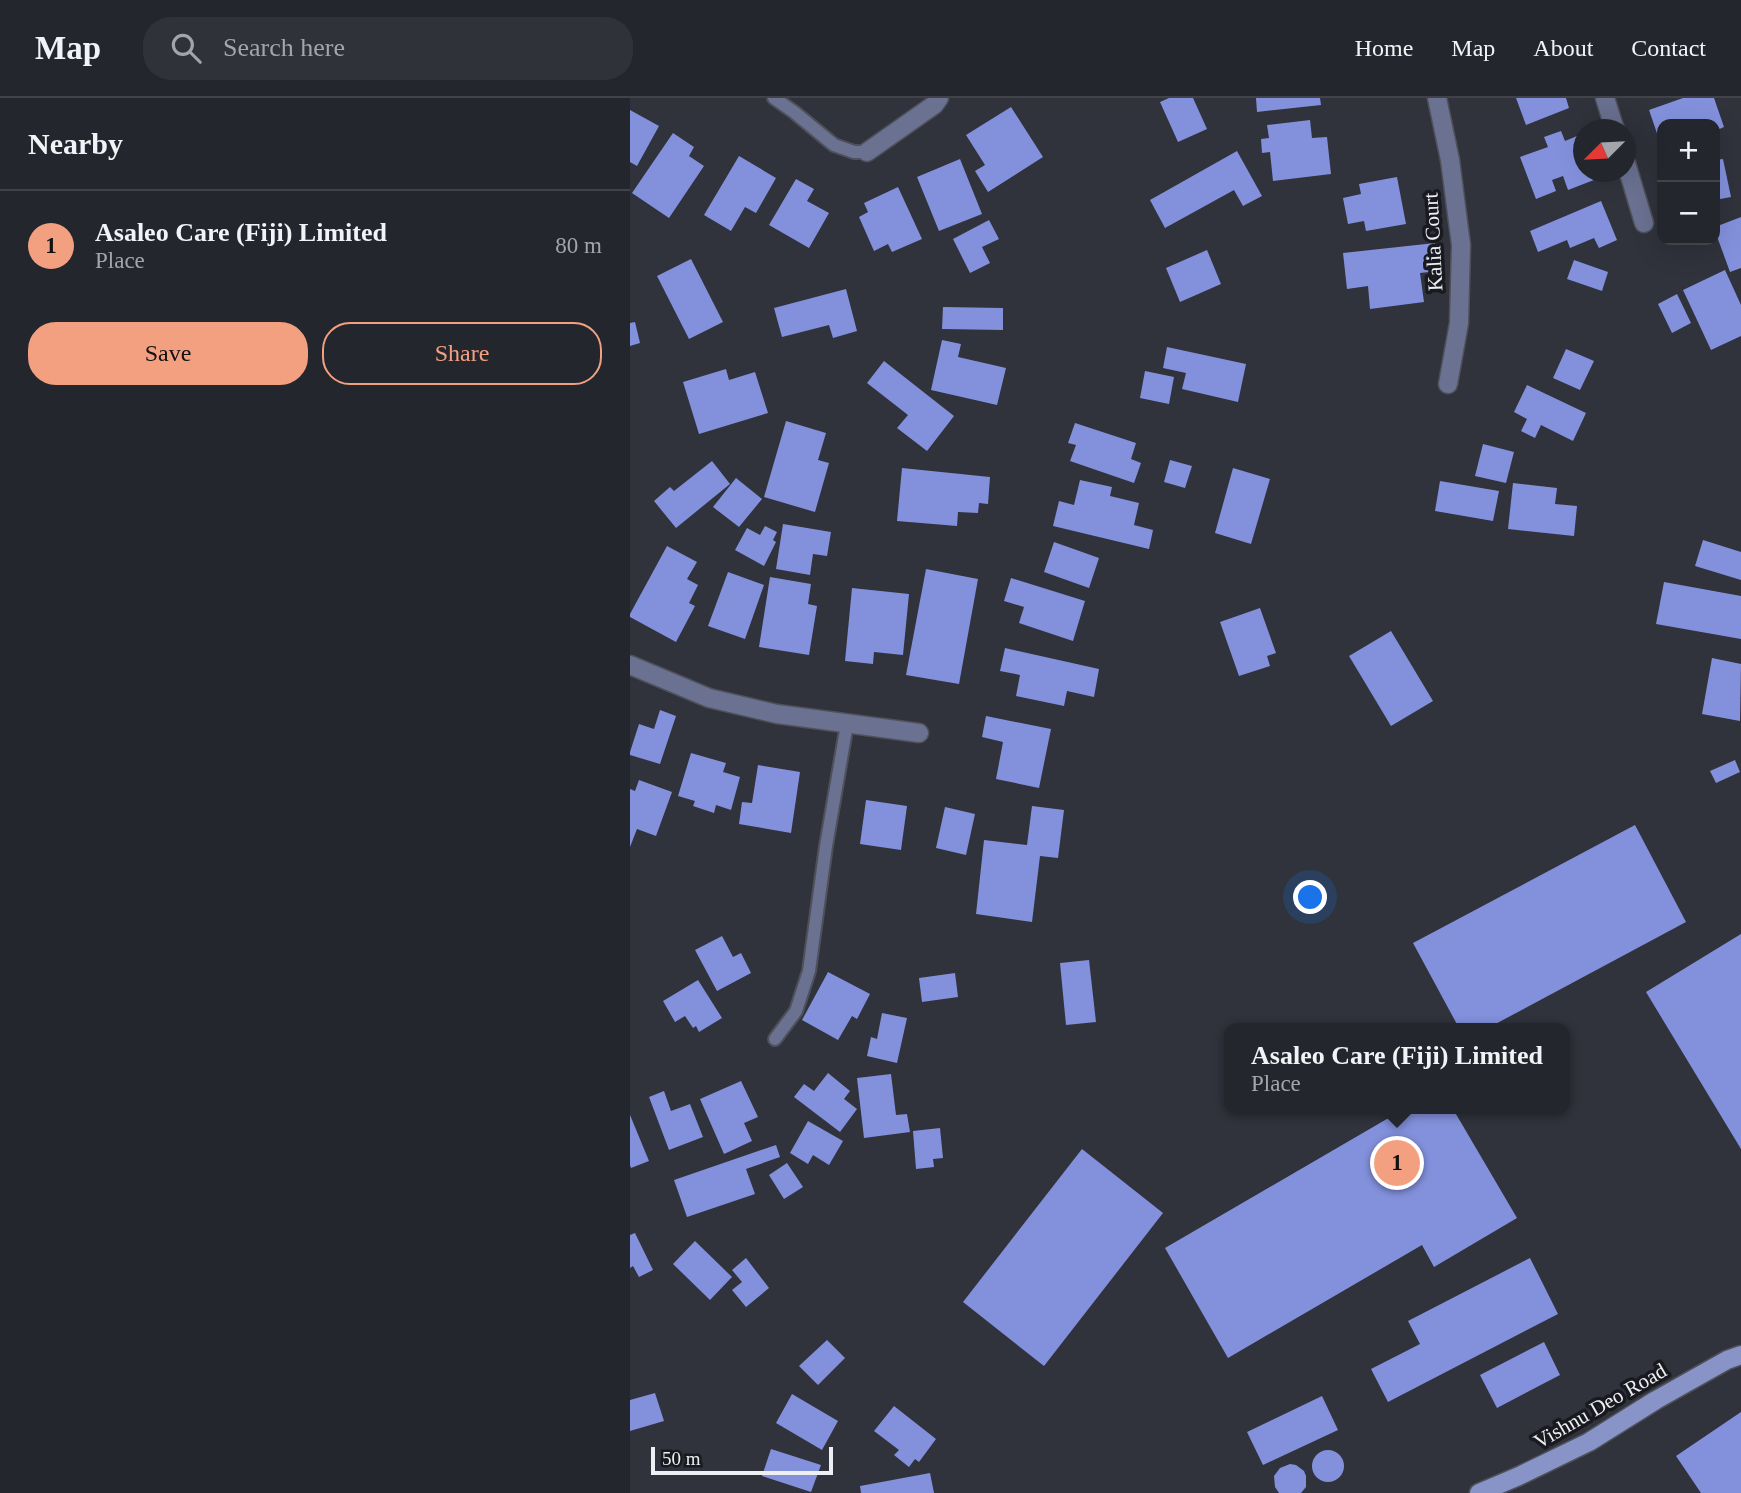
<!DOCTYPE html>
<meta charset="utf-8">
<style>
:root{--surface:#24262d;--page:#303239;--text:#f1f3f6;--muted:#a3a5aa;--line:#414349;--accent:#f3a081}
body{margin:0;font-family:Georgia,serif;background:var(--page);color:var(--text)}
.controls{position:absolute;right:21px;top:21px;display:grid;overflow:hidden;border-radius:14px;box-shadow:0 7px 28px #0002}
.controls button{width:63px;height:63px;display:grid;place-items:center;padding:0;border:0;border-bottom:2px solid var(--line);background:var(--surface);color:var(--text);font:35px sans-serif}
.compass{position:absolute;left:943px;top:21px;width:63px;height:63px;border-radius:50%;background:var(--surface);box-shadow:0 7px 28px #0002;rotate:246deg}
.scale{position:absolute;left:21px;bottom:18px;width:182px;box-sizing:border-box;padding-left:7px;border:4px solid #edeff5;border-top:0;font-size:19px;line-height:24px;white-space:nowrap;color:#edeff5;-webkit-text-stroke:5px #191a1f;paint-order:stroke}
.you{position:absolute;left:681px;top:800px;width:24px;height:24px;margin:-18px;border:5px solid #fff;border-radius:50%;background:#1a73e8;box-shadow:0 0 0 10px #1a73e833}
.badge{display:grid;place-items:center;width:46px;height:46px;border-radius:50%;background:var(--accent);color:#111;font-size:23px;font-weight:700}
.pin{position:absolute;translate:-50% -50%;border:4px solid #fff;box-shadow:0 2px 7px #0006}
.popup{position:absolute;left:594px;top:925px;width:346px;height:91px;box-sizing:border-box;display:grid;place-content:center;border-radius:14px;background:var(--surface);filter:drop-shadow(0 2px 5px #0005);font-size:23px;white-space:nowrap;color:var(--muted)}
.popup b{font-size:26px;color:var(--text)}
.popup::after{content:'';position:absolute;left:50%;top:100%;margin-left:-14px;border:14px solid transparent;border-top-color:var(--surface)}
.list{margin:0;padding:0;list-style:none}
h2{display:flex;justify-content:space-between;align-items:center;height:91px;margin:0;padding:0 28px;font-size:30px}
h2 small{font-size:23px;font-weight:400;color:var(--muted)}
.list li{display:grid;grid-template-columns:46px 1fr auto;gap:21px;align-items:center;box-sizing:border-box;height:112px;padding:0 28px;border-top:2px solid var(--line)}
.list b{display:block;font-size:26px;white-space:nowrap}
.list p{margin:0;font-size:23px;white-space:nowrap;color:var(--muted)}
.list em{font-size:23px;font-style:normal;color:var(--muted)}
.actions{display:flex;gap:14px;padding:21px 28px}
.actions a{flex:1;padding:16px 0;border:2px solid var(--accent);border-radius:28px;text-align:center;font-size:24px;color:var(--accent)}
.actions .main{background:var(--accent);color:#111}
.icon{flex:none;width:38px;height:38px;fill:none;stroke:currentColor;stroke-width:2;stroke-linecap:round;stroke-linejoin:round}
.map{position:relative;flex:none;width:1111px;height:1395px;overflow:hidden}
header{display:flex;align-items:center;gap:42px;box-sizing:border-box;height:98px;padding:0 35px;background:var(--surface);border-bottom:2px solid var(--line)}
header strong{font-size:33px}
nav{display:flex;gap:38px;margin-inline-start:auto;font-size:24px}
.search{width:490px;height:63px;background:var(--page);display:flex;align-items:center;gap:18px;box-sizing:border-box;padding:0 24px;border-radius:28px;color:var(--muted);font-size:26px}
main{display:flex}
aside{flex:1;background:var(--surface)}
.map>svg:first-child{display:block}
</style>
<header>
<strong>Map</strong>
<div class="search"><svg class="icon" aria-label="search" viewBox="0 0 24 24"><circle cx="10" cy="10" r="6"/><path d="M15 15l6 6"/></svg>Search here</div>
<nav><a>Home</a><a>Map</a><a>About</a><a>Contact</a></nav>
</header>
<main>
<aside>
<h2>Nearby<small></small></h2>
<ul class="list">
<li><span class="badge">1</span><div><b>Asaleo Care (Fiji) Limited</b><p>Place</p></div><em>80 m</em></li>
</ul>
<div class="actions"><a class="main">Save</a><a>Share</a></div>
</aside>
<div class="map">
<svg width="1111" height="1395" viewBox="0 0 1111 1395">
<rect width="100%" height="100%" fill="#30323c"/>
<!-- building -->
<g fill="#8391dd">
<path d="M 539,0 L 563,0 L 577,31 L 548,44 L 530,4 Z"/>
<path d="M 626,0 L 690,0 L 691,7 L 627,14 Z"/>
<path d="M 886,0 L 936,0 L 939,10 L 896,27 Z"/>
<path d="M 1053,0 L 1084,0 L 1094,29 L 1085,33 L 1085,26 L 1032,26 L 1032,50 L 1019,12 Z"/>
<path d="M 381,9 L 413,59 L 358,94 L 345,73 L 355,67 L 336,37 Z"/>
<path d="M 0,12 L 29,28 L 7,68 L 0,64 Z"/>
<path d="M 680,22 L 682,40 L 697,39 L 701,76 L 643,83 L 640,54 L 632,55 L 631,41 L 639,40 L 637,27 Z"/>
<path d="M 931,33 L 935,43 L 947,38 L 954,56 L 954,74 L 960,74 L 964,82 L 938,92 L 933,78 L 922,82 L 926,93 L 906,101 L 890,59 L 918,49 L 914,39 Z"/>
<path d="M 43,35 L 64,49 L 59,58 L 74,68 L 39,120 L 2,95 Z"/>
<path d="M 607,53 L 632,98 L 613,108 L 604,92 L 535,130 L 520,102 Z"/>
<path d="M 109,58 L 146,80 L 126,115 L 115,109 L 101,133 L 74,117 Z"/>
<path d="M 330,61 L 352,116 L 309,133 L 287,79 Z"/>
<path d="M 1093,61 L 1101,99 L 1085,102 L 1085,62 Z"/>
<path d="M 767,79 L 776,126 L 736,133 L 734,123 L 718,126 L 713,100 L 731,96 L 729,86 Z"/>
<path d="M 166,81 L 184,91 L 177,103 L 199,115 L 179,150 L 139,127 Z"/>
<path d="M 268,89 L 292,141 L 262,154 L 258,146 L 244,153 L 229,119 L 238,114 L 234,105 Z"/>
<path d="M 971,103 L 987,142 L 969,150 L 964,140 L 940,150 L 937,142 L 908,154 L 900,133 Z"/>
<path d="M 1111,119 L 1111,170 L 1100,174 L 1085,133 L 1085,129 Z"/>
<path d="M 359,122 L 369,141 L 352,149 L 360,165 L 340,175 L 323,141 Z"/>
<path d="M 805,145 L 808,173 L 790,175 L 794,204 L 740,211 L 738,188 L 717,191 L 713,155 Z"/>
<path d="M 577,152 L 591,186 L 550,204 L 536,170 Z"/>
<path d="M 61,161 L 93,224 L 59,241 L 27,178 Z"/>
<path d="M 944,162 L 978,174 L 972,193 L 937,181 Z"/>
<path d="M 1095,172 L 1111,207 L 1111,238 L 1081,252 L 1053,192 Z"/>
<path d="M 216,191 L 227,233 L 203,240 L 199,227 L 152,239 L 144,210 Z"/>
<path d="M 1047,196 L 1061,225 L 1042,235 L 1028,206 Z"/>
<path d="M 313,209 L 373,210 L 373,232 L 312,231 Z"/>
<path d="M 5,224 L 10,245 L 0,248 L 0,225 Z"/>
<path d="M 312,242 L 331,246 L 328,259 L 376,270 L 367,307 L 301,292 Z"/>
<path d="M 537,249 L 616,266 L 608,304 L 552,291 L 556,275 L 533,270 Z"/>
<path d="M 936,251 L 964,263 L 950,292 L 923,280 Z"/>
<path d="M 254,263 L 324,318 L 297,353 L 267,330 L 278,317 L 237,285 Z"/>
<path d="M 96,271 L 99,282 L 125,274 L 138,315 L 69,336 L 53,284 Z"/>
<path d="M 515,273 L 544,279 L 539,306 L 510,300 Z"/>
<path d="M 897,287 L 956,315 L 943,343 L 911,327 L 905,340 L 891,333 L 897,321 L 884,314 Z"/>
<path d="M 156,323 L 196,335 L 188,362 L 199,365 L 185,414 L 134,399 Z"/>
<path d="M 445,325 L 506,345 L 501,361 L 511,365 L 504,385 L 440,363 L 446,347 L 438,345 Z"/>
<path d="M 853,346 L 884,354 L 876,385 L 845,378 Z"/>
<path d="M 540,362 L 562,368 L 555,390 L 534,384 Z"/>
<path d="M 82,363 L 100,386 L 46,430 L 24,403 L 40,389 L 44,393 Z"/>
<path d="M 272,370 L 360,379 L 358,406 L 349,405 L 348,415 L 328,414 L 327,428 L 267,423 Z"/>
<path d="M 603,370 L 640,381 L 621,446 L 585,435 Z"/>
<path d="M 106,380 L 132,401 L 109,429 L 83,409 Z"/>
<path d="M 450,382 L 482,389 L 480,398 L 509,405 L 504,427 L 523,432 L 519,451 L 423,428 L 429,403 L 444,407 Z"/>
<path d="M 810,383 L 869,393 L 863,423 L 805,413 Z"/>
<path d="M 883,385 L 927,390 L 925,406 L 947,408 L 944,438 L 878,431 Z"/>
<path d="M 153,426 L 201,434 L 197,458 L 183,456 L 180,477 L 146,471 Z"/>
<path d="M 135,428 L 147,434 L 143,442 L 146,444 L 134,468 L 105,452 L 117,430 L 130,437 Z"/>
<path d="M 1073,442 L 1111,454 L 1111,482 L 1065,468 Z"/>
<path d="M 424,444 L 469,460 L 459,490 L 414,474 Z"/>
<path d="M 37,448 L 67,464 L 57,481 L 68,487 L 59,505 L 65,508 L 46,544 L 0,519 L 0,516 Z"/>
<path d="M 296,471 L 348,481 L 329,586 L 276,577 Z"/>
<path d="M 98,474 L 134,487 L 115,541 L 78,528 Z"/>
<path d="M 140,479 L 181,486 L 178,506 L 187,508 L 179,557 L 129,549 Z"/>
<path d="M 381,480 L 455,503 L 443,543 L 389,525 L 394,509 L 374,503 Z"/>
<path d="M 1034,484 L 1111,498 L 1111,541 L 1026,526 Z"/>
<path d="M 222,490 L 279,496 L 273,557 L 244,554 L 243,566 L 215,563 Z"/>
<path d="M 630,510 L 646,555 L 637,558 L 640,568 L 609,578 L 590,524 Z"/>
<path d="M 761,533 L 803,603 L 761,628 L 719,558 Z"/>
<path d="M 375,550 L 469,571 L 464,599 L 437,593 L 434,608 L 386,598 L 390,577 L 370,573 Z"/>
<path d="M 1082,560 L 1111,566 L 1110,623 L 1072,616 Z"/>
<path d="M 30,612 L 46,618 L 30,666 L 0,657 L 0,654 L 9,626 L 24,631 Z"/>
<path d="M 356,618 L 421,631 L 409,690 L 366,681 L 373,644 L 352,639 Z"/>
<path d="M 61,655 L 96,665 L 93,674 L 110,679 L 101,712 L 86,707 L 84,715 L 63,708 L 65,703 L 48,698 Z"/>
<path d="M 1105,662 L 1110,674 L 1086,685 L 1080,673 Z"/>
<path d="M 128,667 L 170,674 L 161,735 L 109,726 L 112,704 L 122,705 Z"/>
<path d="M 9,682 L 42,694 L 26,738 L 7,731 L 0,749 L 0,691 L 5,693 Z"/>
<path d="M 236,702 L 277,708 L 271,752 L 230,746 Z"/>
<path d="M 402,708 L 434,712 L 428,760 L 410,758 L 402,824 L 346,816 L 354,742 L 397,747 Z"/>
<path d="M 315,709 L 345,716 L 336,757 L 306,750 Z"/>
<path d="M 1005,727 L 1056,824 L 858,930 L 829,930 L 783,845 Z"/>
<path d="M 1111,836 L 1111,1051 L 1016,894 Z"/>
<path d="M 92,838 L 103,859 L 111,855 L 121,875 L 87,893 L 65,852 Z"/>
<path d="M 459,862 L 466,924 L 436,927 L 430,865 Z"/>
<path d="M 198,874 L 240,896 L 227,921 L 222,918 L 208,942 L 172,922 Z"/>
<path d="M 325,875 L 328,899 L 292,904 L 289,880 Z"/>
<path d="M 68,882 L 92,920 L 69,934 L 66,928 L 63,930 L 55,918 L 45,924 L 33,903 Z"/>
<path d="M 252,915 L 277,920 L 267,965 L 237,958 L 241,939 L 247,941 Z"/>
<path d="M 198,975 L 220,993 L 214,1001 L 227,1011 L 210,1034 L 164,999 L 174,986 L 184,993 Z"/>
<path d="M 261,976 L 266,1017 L 277,1016 L 280,1034 L 234,1040 L 227,980 Z"/>
<path d="M 111,983 L 128,1019 L 114,1025 L 122,1043 L 94,1056 L 70,1001 Z"/>
<path d="M 34,993 L 41,1013 L 60,1006 L 73,1039 L 39,1052 L 19,999 Z"/>
<path d="M 774,1011 L 823,1011 L 887,1120 L 804,1169 L 792,1147 L 598,1260 L 535,1150 Z"/>
<path d="M 0,1017 L 19,1063 L 1,1070 L 0,1067 Z"/>
<path d="M 178,1023 L 213,1043 L 199,1067 L 183,1057 L 178,1066 L 160,1055 Z"/>
<path d="M 310,1030 L 313,1060 L 303,1061 L 304,1069 L 286,1071 L 283,1033 Z"/>
<path d="M 146,1047 L 150,1059 L 116,1071 L 125,1096 L 57,1119 L 44,1082 Z"/>
<path d="M 452,1051 L 533,1115 L 414,1268 L 333,1204 Z"/>
<path d="M 157,1065 L 173,1089 L 154,1101 L 139,1077 Z"/>
<path d="M 5,1135 L 23,1172 L 9,1179 L 3,1168 L 0,1170 L 0,1137 Z"/>
<path d="M 65,1143 L 102,1179 L 80,1202 L 43,1166 Z"/>
<path d="M 116,1160 L 139,1190 L 116,1209 L 102,1192 L 112,1184 L 102,1172 Z"/>
<path d="M 900,1160 L 928,1216 L 758,1304 L 741,1271 L 790,1246 L 778,1223 Z"/>
<path d="M 197,1242 L 215,1260 L 188,1287 L 169,1268 Z"/>
<path d="M 914,1244 L 930,1277 L 867,1310 L 850,1277 Z"/>
<path d="M 25,1295 L 34,1323 L 0,1333 L 0,1302 Z"/>
<path d="M 162,1296 L 208,1323 L 192,1352 L 146,1325 Z"/>
<path d="M 692,1298 L 708,1332 L 633,1367 L 617,1334 Z"/>
<path d="M 264,1308 L 306,1341 L 289,1364 L 285,1361 L 279,1369 L 264,1357 L 269,1352 L 244,1333 Z"/>
<path d="M 1111,1314 L 1111,1395 L 1071,1395 L 1046,1358 Z"/>
<path d="M 141,1351 L 191,1367 L 181,1394 L 132,1378 Z"/>
<circle cx="698" cy="1368" r="16"/>
<path d="M 660,1366 L 666,1367 L 674,1373 L 676,1378 L 676,1389 L 671,1395 L 649,1395 L 645,1389 L 644,1378 L 650,1370 Z"/>
<path d="M 300,1375 L 304,1395 L 231,1395 L 230,1388 Z"/>
</g>
<g fill="none" stroke-linecap="round" stroke-linejoin="round">
<defs>
<g id="lane">
<path d="M 144,0 L 164,14 L 204,47 L 224,54 L 237,54"/>
<path d="M 145,941 L 166,913 L 179,873 L 196,748 L 217,626"/>
</g>
<g id="street">
<path d="M 807,0 L 820,62 L 831,147 L 829,225 L 818,286"/>
<path d="M 975,0 L 985,32"/>
<path d="M 237,54 L 304,7 L 309,0"/>
<path d="M 996,65 L 1014,125"/>
<path d="M 0,567 L 79,600 L 147,616 L 289,635"/>
</g>
<path id="secondary" d="M 849,1395 L 889,1378 L 959,1344 L 1026,1302 L 1097,1262 L 1111,1257"/>
</defs>
<!-- lane casing -->
<use href="#lane" stroke="#4e505a" stroke-width="16"/>
<!-- street casing -->
<use href="#street" stroke="#4e505a" stroke-width="21"/>
<!-- secondary casing -->
<use href="#secondary" stroke="#4e505a" stroke-width="21"/>
<!-- lane -->
<use href="#lane" stroke="#6a7191" stroke-width="12"/>
<!-- street -->
<use href="#street" stroke="#6a7191" stroke-width="18"/>
<!-- secondary -->
<use href="#secondary" stroke="#8893c7" stroke-width="18"/>
</g>
<g text-anchor="middle" stroke-width="7" stroke-linejoin="round" paint-order="stroke">
<!-- street labels -->
<g font-size="21" fill="#edeff5" stroke="#191a1f">
<text transform="translate(803 144) rotate(-93)" y="7">Kalia Court</text>
<text transform="translate(970 1308) rotate(-30)" y="7">Vishnu Deo Road</text>
</g>
</g>
</svg>
<div class="controls">
<button>+</button>
<button>−</button>
</div>
<svg class="compass" viewBox="-18 -18 36 36"><path d="M0-13l5 13h-10z" fill="#e53935"/><path d="M0 13l5-13h-10z" fill="#a3a5aa"/></svg>
<div class="scale">50 m</div>
<div class="you"></div>
<div class="pin badge" style="left:767px;top:1065px">1</div>
<div class="popup"><b>Asaleo Care (Fiji) Limited</b>Place</div>
</div>
</main>
